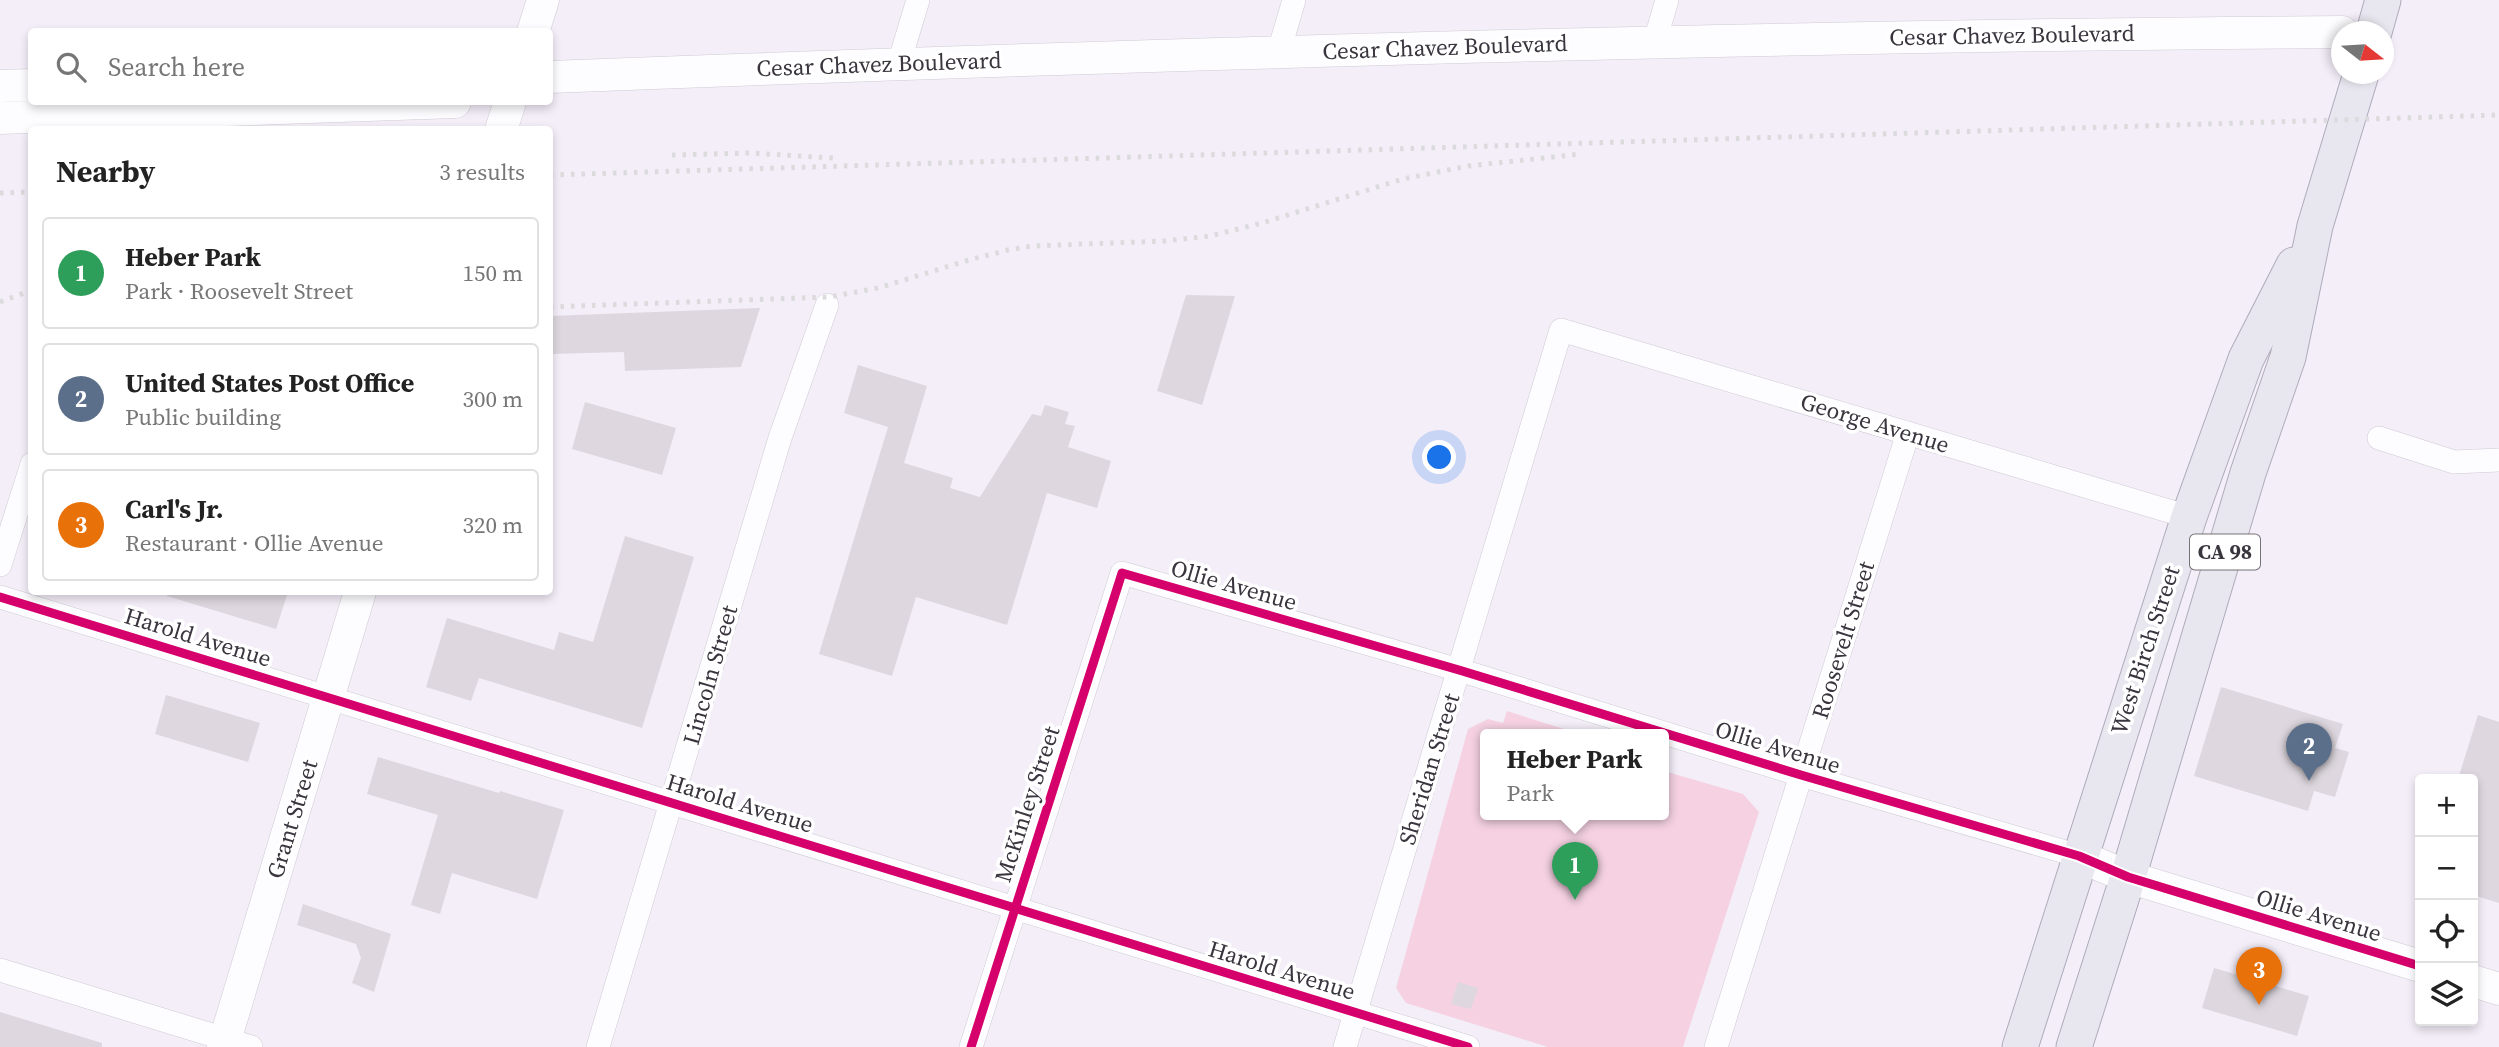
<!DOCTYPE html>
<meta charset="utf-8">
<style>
:root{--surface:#fff;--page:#f6f6f6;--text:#222;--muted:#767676;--line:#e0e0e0;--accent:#db2777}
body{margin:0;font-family:"Source Serif 4",serif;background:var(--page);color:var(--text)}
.controls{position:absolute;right:21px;bottom:21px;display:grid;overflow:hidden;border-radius:7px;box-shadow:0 4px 10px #0003}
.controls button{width:63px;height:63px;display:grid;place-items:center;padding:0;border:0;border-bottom:2px solid var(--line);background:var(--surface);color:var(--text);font:35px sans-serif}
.compass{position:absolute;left:2331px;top:21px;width:63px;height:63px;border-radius:50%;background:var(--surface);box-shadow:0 4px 10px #0003;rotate:107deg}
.you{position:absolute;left:1440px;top:458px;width:24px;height:24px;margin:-18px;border:5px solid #fff;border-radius:50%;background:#1a73e8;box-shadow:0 0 0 10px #1a73e833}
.badge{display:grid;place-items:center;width:46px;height:46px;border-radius:50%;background:var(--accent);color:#fff;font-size:23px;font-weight:700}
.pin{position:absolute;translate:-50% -58px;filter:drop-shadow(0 2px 4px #0008)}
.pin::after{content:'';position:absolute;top:37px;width:24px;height:21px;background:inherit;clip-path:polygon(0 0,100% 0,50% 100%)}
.popup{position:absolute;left:1480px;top:729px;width:189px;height:91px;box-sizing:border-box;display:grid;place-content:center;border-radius:7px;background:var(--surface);filter:drop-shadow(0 2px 5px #0005);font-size:23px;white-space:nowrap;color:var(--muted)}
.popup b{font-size:26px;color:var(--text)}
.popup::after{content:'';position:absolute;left:50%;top:100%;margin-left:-14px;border:14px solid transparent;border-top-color:var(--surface)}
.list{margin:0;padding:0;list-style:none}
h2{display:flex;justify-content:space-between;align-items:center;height:91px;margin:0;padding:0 28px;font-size:30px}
h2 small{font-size:23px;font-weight:400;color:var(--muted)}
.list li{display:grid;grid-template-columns:46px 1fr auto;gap:21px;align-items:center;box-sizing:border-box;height:112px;margin:0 14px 14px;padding:0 14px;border:2px solid var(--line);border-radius:7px}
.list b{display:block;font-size:26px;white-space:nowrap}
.list p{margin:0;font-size:23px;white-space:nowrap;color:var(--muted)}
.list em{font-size:23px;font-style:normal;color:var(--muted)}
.icon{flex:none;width:38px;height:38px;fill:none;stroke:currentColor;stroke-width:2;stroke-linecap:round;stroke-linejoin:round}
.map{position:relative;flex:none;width:2499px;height:1047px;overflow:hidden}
.search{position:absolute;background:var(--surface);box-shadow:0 4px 10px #0003;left:28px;top:28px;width:525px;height:77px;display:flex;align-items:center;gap:18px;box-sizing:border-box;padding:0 24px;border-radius:7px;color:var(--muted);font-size:26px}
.panel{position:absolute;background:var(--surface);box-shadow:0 4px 10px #0003;left:28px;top:126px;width:525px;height:469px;border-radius:7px}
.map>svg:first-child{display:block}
</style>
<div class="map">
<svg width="2499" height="1047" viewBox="0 0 2499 1047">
<rect width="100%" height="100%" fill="#f4eef9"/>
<!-- green -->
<path fill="#f5d1e1" d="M 1507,711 L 1567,730 L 1566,734 L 1486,734 L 1486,814 L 1664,814 L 1664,771 L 1743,794 L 1759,812 L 1683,1047 L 1548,1047 L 1406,1003 L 1396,988 L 1468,729 L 1488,719 L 1503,723 Z"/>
<!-- building -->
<g fill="#ded7df">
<path d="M 1186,295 L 1235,296 L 1202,405 L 1157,391 Z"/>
<path d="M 760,308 L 741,367 L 625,371 L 624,352 L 550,354 L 550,316 Z"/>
<path d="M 858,365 L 927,386 L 904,463 L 953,478 L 950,488 L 980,497 L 1032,414 L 1041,416 L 1045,405 L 1069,412 L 1065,424 L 1075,426 L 1068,447 L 1111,461 L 1097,508 L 1047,493 L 1007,625 L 916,597 L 892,676 L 819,654 L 888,427 L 844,413 Z"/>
<path d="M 585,402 L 676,428 L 662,475 L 572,449 Z"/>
<path d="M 625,536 L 694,557 L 642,728 L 479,678 L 471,701 L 426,687 L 447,618 L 554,650 L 559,632 L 593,642 Z"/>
<path d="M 167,592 L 288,592 L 276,629 L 167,596 Z"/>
<path d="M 2221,687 L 2343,724 L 2335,748 L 2349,752 L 2335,797 L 2314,791 L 2308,811 L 2194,776 Z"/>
<path d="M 166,695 L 260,723 L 248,762 L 155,734 Z"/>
<path d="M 2478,715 L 2499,722 L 2499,903 L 2473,895 L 2473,779 L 2458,779 Z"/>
<path d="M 378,757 L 499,793 L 500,791 L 564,810 L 537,899 L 452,873 L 440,914 L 411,905 L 438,815 L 367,794 Z"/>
<path d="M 303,904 L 391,934 L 374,992 L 352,983 L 361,958 L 356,944 L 297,925 Z"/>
<path d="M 2214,968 L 2309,996 L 2297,1036 L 2202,1008 Z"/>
<path d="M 1458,982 L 1478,988 L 1471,1009 L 1451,1004 Z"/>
<path d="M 0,1012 L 102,1043 L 102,1047 L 0,1047 Z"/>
</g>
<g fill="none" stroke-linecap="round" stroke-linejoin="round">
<defs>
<g id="street">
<path d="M 1655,41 L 1667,0"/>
<path d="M 1279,51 L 1294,0"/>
<path d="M 899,63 L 918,0"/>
<path d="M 2379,438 L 2454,462 L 2499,460"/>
<path d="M 0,565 L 32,464"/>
<path d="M 0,597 L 1468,1047"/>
<path d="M 0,970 L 251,1047"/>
<path d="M 598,1047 L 780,438 L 827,305"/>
<path d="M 971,1047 L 1122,573 L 1459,670 L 1801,775 L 2079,856"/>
<path d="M 1345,1047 L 1561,330 L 2189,517"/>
<path d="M 1716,1047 L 1908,433"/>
</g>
<g id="secondary">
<path d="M 533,32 L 543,0"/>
<path d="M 550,77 C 1147,54 1744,36 2342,32"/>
<path d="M 0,86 L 32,85"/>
<path d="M 0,118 L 455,102"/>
<path d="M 501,130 L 510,102"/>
<path d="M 2079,856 L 2128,877 L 2420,966"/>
<path d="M 2473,981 L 2499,989"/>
<path d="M 223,1047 L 360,592"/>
</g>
<g id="primary">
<path d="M 2374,32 L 2383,0"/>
<path d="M 2020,1047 L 2189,517 L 2246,359 L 2294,265"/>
<path d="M 2074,1047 L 2128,877 L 2248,473 L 2288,357 L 2315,226 L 2361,74"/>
</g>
</defs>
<!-- street casing -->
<use href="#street" stroke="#d0cbd4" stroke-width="24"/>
<!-- secondary casing -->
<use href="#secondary" stroke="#d0cbd4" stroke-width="33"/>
<!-- primary casing -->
<use href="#primary" stroke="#afabba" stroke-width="37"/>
<!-- street -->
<use href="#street" stroke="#fdfcfe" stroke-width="23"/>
<!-- secondary -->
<use href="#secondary" stroke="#fdfcfe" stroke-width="32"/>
<!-- primary -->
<use href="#primary" stroke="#e8e6ee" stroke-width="35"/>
<!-- rail -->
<g stroke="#dbdadc" stroke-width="5" stroke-dasharray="3.5 7" stroke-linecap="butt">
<path d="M 672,155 L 750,153 L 833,158"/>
<path d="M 550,175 L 2499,115"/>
<path d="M 0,193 L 32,192"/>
<path d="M 0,302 L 32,290"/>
<path d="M 550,307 L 829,297 L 878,288 L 969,260 L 1008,250 L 1032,246 L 1165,241 L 1210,236 L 1262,223 L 1403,179 L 1468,166 L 1581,154"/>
</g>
<defs>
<g id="cycleway">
<path d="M 0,597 L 1468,1047"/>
<path d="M 971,1047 L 1122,573 L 1459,670 L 1801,775 L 2079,856 L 2128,877 L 2420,966"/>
</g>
</defs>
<!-- cycleway casing -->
<use href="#cycleway" stroke="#fff" stroke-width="13"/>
<!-- cycleway -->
<use href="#cycleway" stroke="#d6006c" stroke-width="9"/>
</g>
<g text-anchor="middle" stroke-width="7" stroke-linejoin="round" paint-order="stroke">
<!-- shield labels -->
<rect fill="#fff" stroke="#747177" stroke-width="2" x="2190" y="534.5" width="70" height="35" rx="5"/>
<g font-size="21" font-weight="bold" fill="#39343d">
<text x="2225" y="559">CA 98</text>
</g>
<!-- street labels -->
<g font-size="23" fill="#39343d" stroke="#fff">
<text transform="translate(2012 35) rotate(-1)" y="8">Cesar Chavez Boulevard</text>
<text transform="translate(1445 47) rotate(-2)" y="8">Cesar Chavez Boulevard</text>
<text transform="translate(879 64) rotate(-2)" y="8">Cesar Chavez Boulevard</text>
<text transform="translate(1875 423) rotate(17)" y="8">George Avenue</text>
<text transform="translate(1234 585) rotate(16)" y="8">Ollie Avenue</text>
<text transform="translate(198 637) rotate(17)" y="8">Harold Avenue</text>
<text transform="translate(1843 640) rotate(-73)" y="8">Roosevelt Street</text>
<text transform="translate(2145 650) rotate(-72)" y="8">West Birch Street</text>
<text transform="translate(710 675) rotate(-74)" y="8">Lincoln Street</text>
<text transform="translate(1778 747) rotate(17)" y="8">Ollie Avenue</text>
<text transform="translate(1429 769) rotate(-73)" y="8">Sheridan Street</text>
<text transform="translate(740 803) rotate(17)" y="8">Harold Avenue</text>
<text transform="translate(1027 804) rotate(-72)" y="8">McKinley Street</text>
<text transform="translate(292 819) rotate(-73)" y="8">Grant Street</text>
<text transform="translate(2319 915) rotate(17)" y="8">Ollie Avenue</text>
<text transform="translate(1282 970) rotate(17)" y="8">Harold Avenue</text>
</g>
</g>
</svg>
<div class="controls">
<button>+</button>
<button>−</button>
<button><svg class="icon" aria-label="locate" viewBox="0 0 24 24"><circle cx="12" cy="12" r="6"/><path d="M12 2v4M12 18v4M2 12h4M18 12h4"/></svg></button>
<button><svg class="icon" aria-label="layers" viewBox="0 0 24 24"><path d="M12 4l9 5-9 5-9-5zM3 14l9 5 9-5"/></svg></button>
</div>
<svg class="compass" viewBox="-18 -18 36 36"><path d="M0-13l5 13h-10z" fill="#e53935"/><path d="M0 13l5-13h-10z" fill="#767676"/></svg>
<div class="you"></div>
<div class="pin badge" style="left:1575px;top:900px;background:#2e9e5b">1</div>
<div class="popup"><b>Heber Park</b>Park</div>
<div class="pin badge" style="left:2309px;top:781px;background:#5c6f8a">2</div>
<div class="pin badge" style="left:2259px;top:1005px;background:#e8710a">3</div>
<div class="search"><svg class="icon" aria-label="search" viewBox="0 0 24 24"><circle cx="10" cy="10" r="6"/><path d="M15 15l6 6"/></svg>Search here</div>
<section class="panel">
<h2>Nearby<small>3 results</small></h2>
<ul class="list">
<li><span class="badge" style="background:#2e9e5b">1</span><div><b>Heber Park</b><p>Park · Roosevelt Street</p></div><em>150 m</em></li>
<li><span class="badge" style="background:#5c6f8a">2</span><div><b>United States Post Office</b><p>Public building</p></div><em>300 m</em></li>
<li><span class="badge" style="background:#e8710a">3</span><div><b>Carl's Jr.</b><p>Restaurant · Ollie Avenue</p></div><em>320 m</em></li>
</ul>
</section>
</div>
